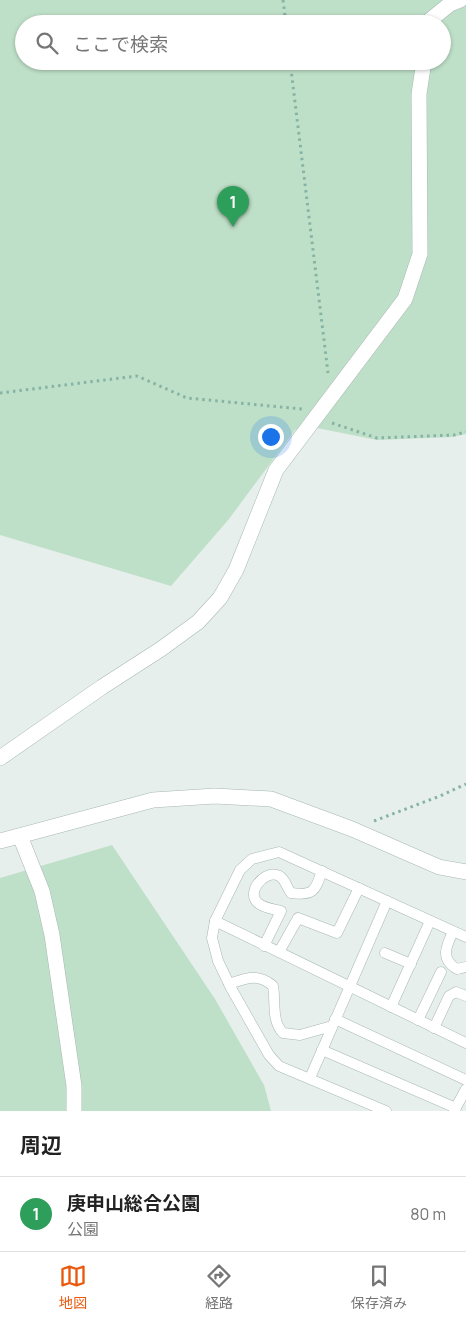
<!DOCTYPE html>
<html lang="ja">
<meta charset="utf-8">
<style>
:root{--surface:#fff;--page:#f2f2f2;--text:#222;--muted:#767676;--line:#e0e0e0;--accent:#ea580c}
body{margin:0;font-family:Manrope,"Noto Sans JP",sans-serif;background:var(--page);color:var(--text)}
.you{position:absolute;left:270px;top:436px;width:18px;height:18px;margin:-12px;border:4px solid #fff;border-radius:50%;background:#1a73e8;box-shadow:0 0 0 8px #1a73e833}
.badge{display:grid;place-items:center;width:32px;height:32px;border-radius:50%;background:var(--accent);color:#fff;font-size:16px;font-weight:700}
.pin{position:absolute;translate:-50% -41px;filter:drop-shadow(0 1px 2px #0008)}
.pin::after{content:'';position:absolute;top:26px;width:18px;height:15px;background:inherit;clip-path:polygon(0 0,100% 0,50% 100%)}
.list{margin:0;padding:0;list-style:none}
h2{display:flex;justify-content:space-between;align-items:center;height:65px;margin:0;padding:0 20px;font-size:21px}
h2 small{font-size:16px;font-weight:400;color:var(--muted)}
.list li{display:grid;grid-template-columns:32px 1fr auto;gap:15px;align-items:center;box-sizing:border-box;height:75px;padding:0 20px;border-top:1px solid var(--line)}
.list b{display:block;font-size:19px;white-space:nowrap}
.list p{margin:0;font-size:16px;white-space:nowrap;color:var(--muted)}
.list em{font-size:16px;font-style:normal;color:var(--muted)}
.icon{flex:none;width:28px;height:28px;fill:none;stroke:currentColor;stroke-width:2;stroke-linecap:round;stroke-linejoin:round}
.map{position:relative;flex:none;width:466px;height:1111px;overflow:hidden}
.search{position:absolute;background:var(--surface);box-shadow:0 1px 4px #0004;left:15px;right:15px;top:15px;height:55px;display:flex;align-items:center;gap:12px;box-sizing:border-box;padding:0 18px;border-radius:28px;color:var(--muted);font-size:19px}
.sheet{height:140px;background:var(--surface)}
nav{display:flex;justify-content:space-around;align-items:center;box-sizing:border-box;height:70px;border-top:1px solid var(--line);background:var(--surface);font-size:14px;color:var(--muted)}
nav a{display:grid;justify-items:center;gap:2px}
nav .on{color:var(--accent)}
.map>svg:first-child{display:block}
</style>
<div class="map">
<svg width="466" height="1111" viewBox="0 0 466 1111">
<rect width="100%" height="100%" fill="#e6efeb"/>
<!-- green -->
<g fill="#bfe0c8" fill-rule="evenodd">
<path d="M 0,0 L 466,0 L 466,434 L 452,437 L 377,440 L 307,426 L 295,430 L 229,519 L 171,586 L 0,535 ZM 24,24 L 442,24 L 442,61 L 24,61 Z"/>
<path d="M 112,845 L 215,999 L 264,1085 L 271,1111 L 0,1111 L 0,878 Z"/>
</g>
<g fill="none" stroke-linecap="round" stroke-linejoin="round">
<defs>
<g id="service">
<path d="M 215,921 L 466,1043"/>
<path d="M 453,932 C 446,946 440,959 457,969 L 466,967"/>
<path d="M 264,946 L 281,911 C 274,909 263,908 258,903 C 246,893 263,871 277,875 C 285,877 286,887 291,893 C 314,896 315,891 322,871"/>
<path d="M 279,952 L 298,918 L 337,933 L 359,888"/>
<path d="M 385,953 L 411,964"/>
<path d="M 229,984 C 247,978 258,973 273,986 C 276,1002 271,1020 283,1033 L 300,1035 L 332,1026"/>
<path d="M 391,1007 L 430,921"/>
<path d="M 335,1019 L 466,1080"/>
<path d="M 418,1020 L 441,972"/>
<path d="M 434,1028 L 449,996 L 456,992 L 466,996"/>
<path d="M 322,1050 L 456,1108"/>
<path d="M 310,1078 L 387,901"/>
<path d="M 386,1111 L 279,1066 L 269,1055 L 231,988 L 218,961 L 212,938 L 215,921 L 240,870 L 252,859 L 279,852 L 466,937"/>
<path d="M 454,1111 L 466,1089"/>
</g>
<g id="minor">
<path d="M 429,24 L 429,21 L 450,4 L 460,0"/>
<path d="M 0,758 L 102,687 L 161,649 L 198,622 L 220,598 L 236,570 L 276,470 L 405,299 L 420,254 L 419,94 L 424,61"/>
<path d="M 20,836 L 42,891 L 52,935 L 74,1086 L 74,1111"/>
</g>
<path id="tertiary" d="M 0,841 L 153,800 L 215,796 L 271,799 L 352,829 L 439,867 L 466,872"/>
</defs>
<!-- service casing -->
<use href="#service" stroke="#a8b8b2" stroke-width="11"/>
<!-- minor casing -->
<use href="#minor" stroke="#a8b8b2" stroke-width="16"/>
<!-- tertiary casing -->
<use href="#tertiary" stroke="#a8b8b2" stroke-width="16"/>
<!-- path -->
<g stroke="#86b3a5" stroke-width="3" stroke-dasharray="2.5 4" stroke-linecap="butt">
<path d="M 283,0 L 286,24"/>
<path d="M 290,61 L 328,373"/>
<path d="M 0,393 L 137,376 L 187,398 L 302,409"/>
<path d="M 332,423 L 377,438 L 454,435 L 466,432"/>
<path d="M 374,821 L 440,796 L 466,784"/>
</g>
<!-- service -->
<use href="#service" stroke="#fff" stroke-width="10"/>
<!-- minor -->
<use href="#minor" stroke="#fff" stroke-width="15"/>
<!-- tertiary -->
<use href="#tertiary" stroke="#fff" stroke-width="15"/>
</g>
</svg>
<div class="you"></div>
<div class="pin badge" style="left:233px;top:227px;background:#2e9e5b">1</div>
<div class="search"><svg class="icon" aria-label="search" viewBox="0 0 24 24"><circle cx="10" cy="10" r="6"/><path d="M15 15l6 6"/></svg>ここで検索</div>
</div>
<section class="sheet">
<h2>周辺<small></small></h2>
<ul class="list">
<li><span class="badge" style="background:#2e9e5b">1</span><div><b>庚申山総合公園</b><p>公園</p></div><em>80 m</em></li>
</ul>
</section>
<nav>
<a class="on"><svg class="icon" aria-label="map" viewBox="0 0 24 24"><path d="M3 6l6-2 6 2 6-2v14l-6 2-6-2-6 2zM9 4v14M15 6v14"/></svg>地図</a>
<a><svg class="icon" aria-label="directions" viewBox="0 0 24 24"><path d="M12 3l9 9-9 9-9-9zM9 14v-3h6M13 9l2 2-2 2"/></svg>経路</a>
<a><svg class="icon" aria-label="saved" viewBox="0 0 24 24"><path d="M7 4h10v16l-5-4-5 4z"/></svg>保存済み</a>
</nav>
